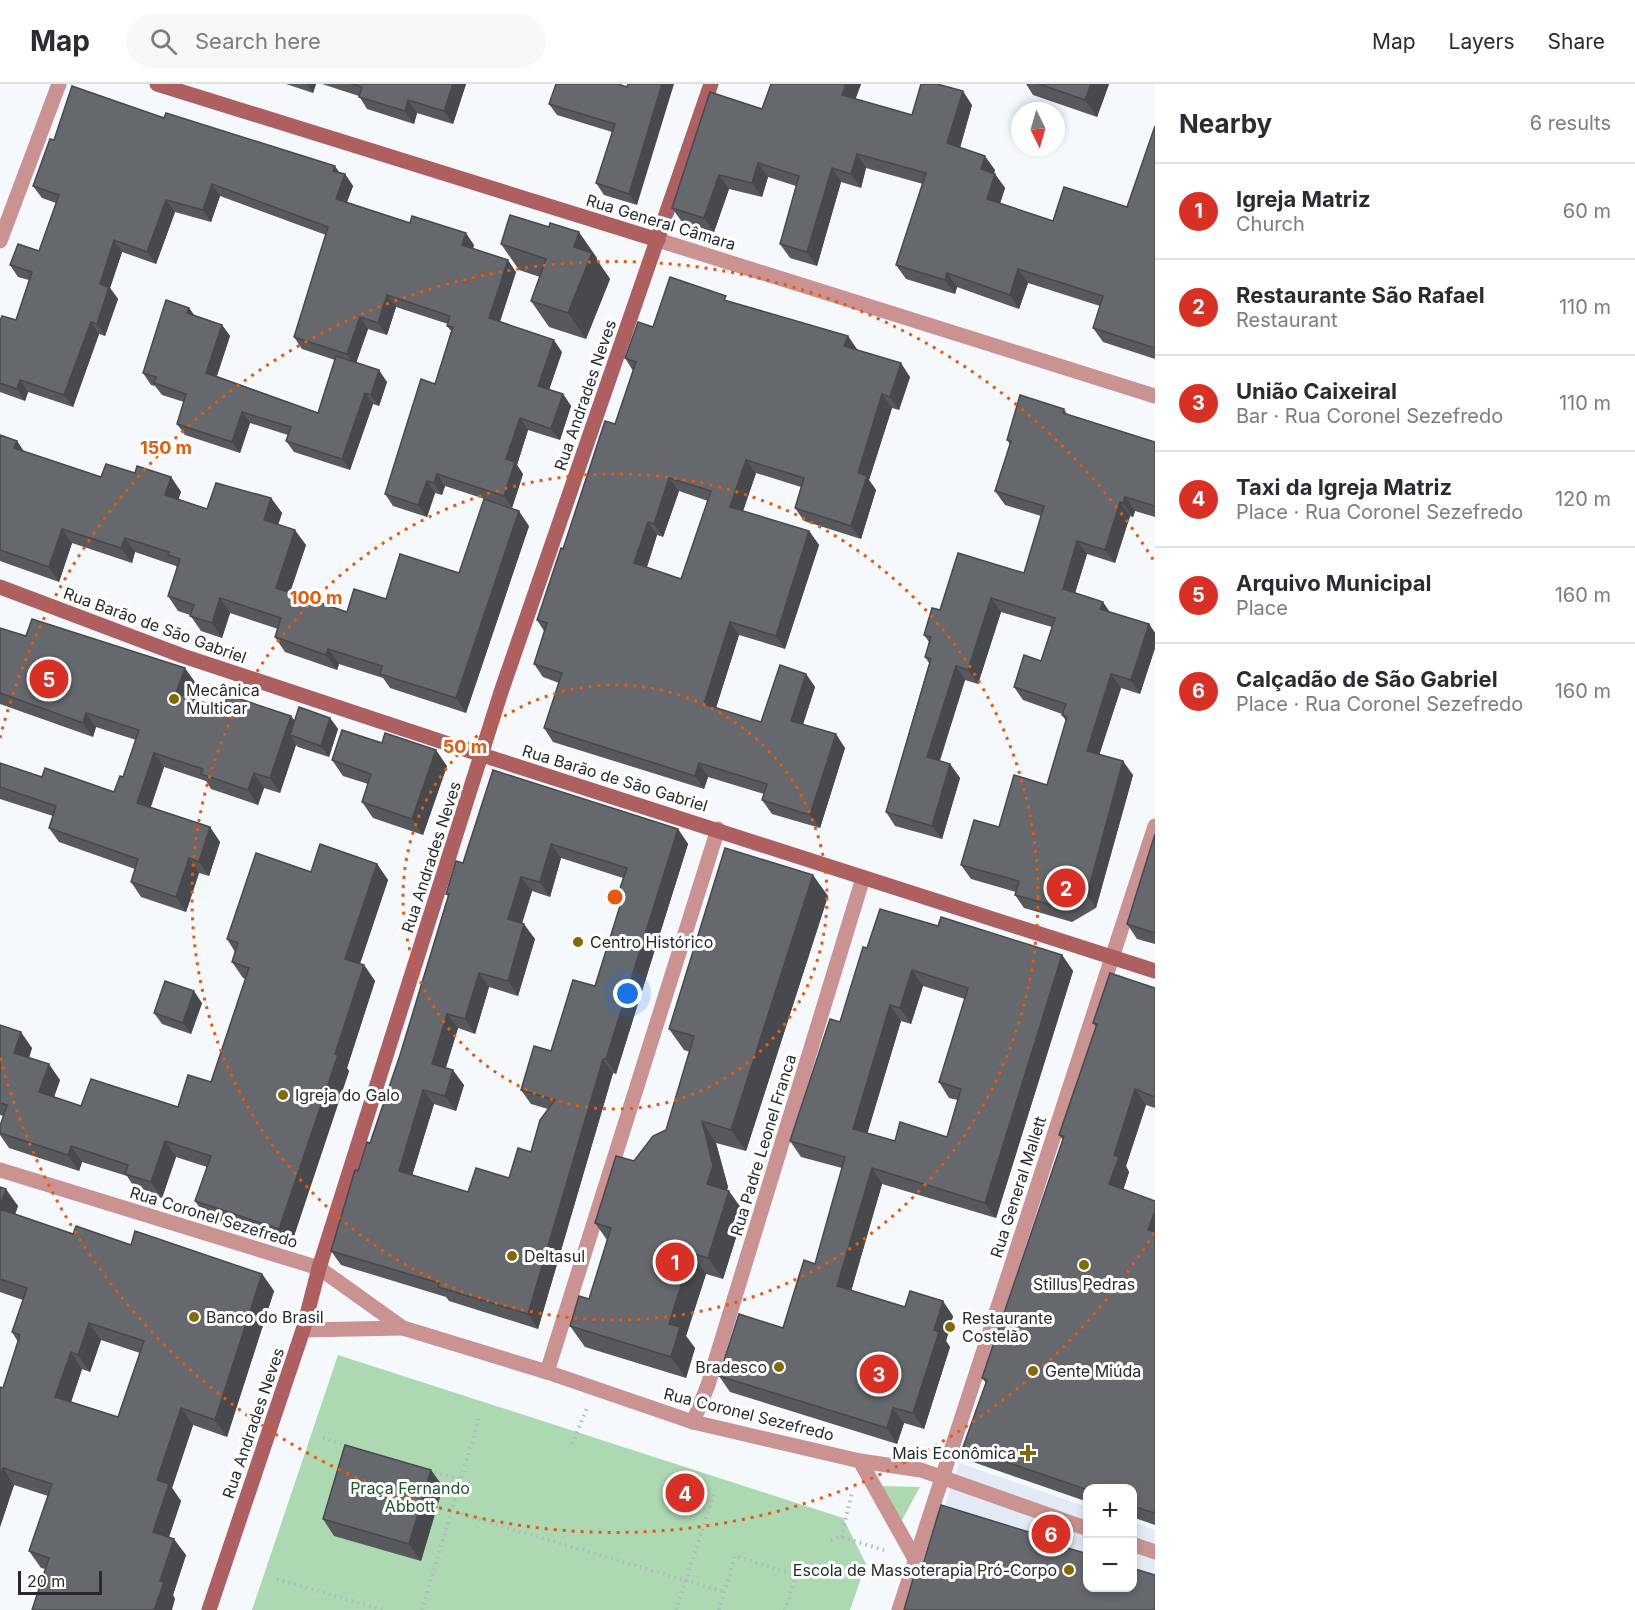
<!DOCTYPE html>
<meta charset="utf-8">
<style>
:root{--surface:#fff;--page:#f7f7f7;--text:#2b2b33;--muted:#7c7c81;--line:#e1e1e2;--accent:#d93025}
body{margin:0;font-family:Inter,sans-serif;background:var(--page);color:var(--text)}
.controls{position:absolute;right:18px;bottom:18px;display:grid;overflow:hidden;border-radius:12px;box-shadow:0 3px 9px #0003}
.controls button{width:54px;height:54px;display:grid;place-items:center;padding:0;border:0;border-bottom:2px solid var(--line);background:var(--surface);color:var(--text);font:30px sans-serif}
.compass{position:absolute;left:1011px;top:18px;width:54px;height:54px;border-radius:50%;background:var(--surface);box-shadow:0 3px 9px #0003;rotate:175deg}
.scale{position:absolute;left:18px;bottom:15px;width:84px;box-sizing:border-box;padding-left:6px;border:3px solid #27292a;border-top:0;font-size:16px;line-height:21px;white-space:nowrap;color:#27292a;-webkit-text-stroke:4px #fff;paint-order:stroke}
.you{position:absolute;left:628px;top:910px;width:21px;height:21px;margin:-15px;border:4px solid #fff;border-radius:50%;background:#1a73e8;box-shadow:0 0 0 9px #1a73e833}
.badge{display:grid;place-items:center;width:39px;height:39px;border-radius:50%;background:var(--accent);color:#fff;font-size:20px;font-weight:700}
.pin{position:absolute;translate:-50% -50%;border:3px solid #fff;box-shadow:0 2px 6px #0006}
.list{margin:0;padding:0;list-style:none}
h2{display:flex;justify-content:space-between;align-items:center;height:78px;margin:0;padding:0 24px;font-size:26px}
h2 small{font-size:20px;font-weight:400;color:var(--muted)}
.list li{display:grid;grid-template-columns:39px 1fr auto;gap:18px;align-items:center;box-sizing:border-box;height:96px;padding:0 24px;border-top:2px solid var(--line)}
.list b{display:block;font-size:22px;white-space:nowrap}
.list p{margin:0;font-size:20px;white-space:nowrap;color:var(--muted)}
.list em{font-size:20px;font-style:normal;color:var(--muted)}
.icon{flex:none;width:33px;height:33px;fill:none;stroke:currentColor;stroke-width:2;stroke-linecap:round;stroke-linejoin:round}
.map{position:relative;flex:none;width:1155px;height:1526px;overflow:hidden}
header{display:flex;align-items:center;gap:36px;box-sizing:border-box;height:84px;padding:0 30px;background:var(--surface);border-bottom:2px solid var(--line)}
header strong{font-size:28px}
nav{display:flex;gap:33px;margin-inline-start:auto;font-size:21px}
.search{width:420px;height:54px;background:var(--page);display:flex;align-items:center;gap:15px;box-sizing:border-box;padding:0 21px;border-radius:33px;color:var(--muted);font-size:22px}
main{display:flex}
aside{flex:1;background:var(--surface)}
.map>svg:first-child{display:block}
</style>
<header>
<strong>Map</strong>
<div class="search"><svg class="icon" aria-label="search" viewBox="0 0 24 24"><circle cx="10" cy="10" r="6"/><path d="M15 15l6 6"/></svg>Search here</div>
<nav><a>Map</a><a>Layers</a><a>Share</a></nav>
</header>
<main>
<div class="map">
<svg width="1155" height="1526" viewBox="0 0 1155 1526">
<rect width="100%" height="100%" fill="#f5f9fe"/>
<!-- built -->
<g fill="#e2ebf5">
<path d="M 959,1379 L 1087,1423 L 1087,1475 L 943,1426 Z"/>
<path d="M 1133,1438 L 1155,1446 L 1155,1498 L 1133,1490 Z"/>
</g>
<!-- green -->
<g fill="#acd9b1">
<path d="M 338,1271 L 843,1434 L 866,1480 L 850,1526 L 252,1526 Z"/>
<path d="M 881,1402 L 920,1403 L 901,1438 Z"/>
</g>
<g fill="none" stroke-linecap="round" stroke-linejoin="round">
<!-- path -->
<g stroke="#b3b6ba" stroke-width="4" stroke-dasharray="1.5 4.5" stroke-linecap="butt">
<path d="M 323,1354 L 353,1363"/>
<path d="M 572,1360 L 587,1324"/>
<path d="M 429,1386 L 460,1396"/>
<path d="M 450,1427 L 725,1508"/>
<path d="M 841,1453 L 852,1409"/>
<path d="M 831,1456 L 841,1453 L 884,1466"/>
<path d="M 277,1495 L 383,1526"/>
<path d="M 422,1526 L 480,1330"/>
<path d="M 676,1526 L 715,1407"/>
<path d="M 719,1526 L 735,1472 L 796,1491 L 785,1526"/>
</g>
<!-- street -->
<g stroke="#ca9291" stroke-width="15">
<path d="M 658,156 L 1155,312"/>
<path d="M 0,157 L 59,0"/>
<path d="M 0,1086 L 319,1184 L 403,1244 L 547,1288 L 693,1338 L 860,1377 L 921,1386 L 1088,1445"/>
<path d="M 303,1246 L 403,1244"/>
<path d="M 547,1288 L 718,745"/>
<path d="M 693,1338 L 708,1301 L 863,794"/>
<path d="M 860,1377 L 915,1475"/>
<path d="M 1132,1460 L 1155,1468"/>
<path d="M 899,1526 L 1155,742"/>
</g>
<!-- secondary -->
<g stroke="#ae5f60" stroke-width="15">
<path d="M 157,0 L 658,156"/>
<path d="M 0,503 L 183,572 L 482,671 L 1155,887"/>
<path d="M 209,1526 L 303,1246 L 319,1184 L 501,608 L 711,0"/>
</g>
</g>
<!-- wall -->
<g fill="#57595d" fill-rule="evenodd">
<path d="M 286,0 L 316,0 L 313,9 Z"/>
<path d="M 322,0 L 466,0 L 453,40 L 417,29 L 414,40 L 367,25 L 359,12 Z"/>
<path d="M 771,0 L 861,0 L 855,15 L 912,31 L 972,21 L 960,64 L 995,86 L 994,89 L 1005,104 L 1000,119 L 1053,137 L 1127,123 L 1155,42 L 1155,275 L 1103,258 L 1093,244 L 1100,222 L 1028,199 L 1019,225 L 957,203 L 955,210 L 906,195 L 896,181 L 923,100 L 866,84 L 861,104 L 841,98 L 817,182 L 790,174 L 780,160 L 796,102 L 768,93 L 762,113 L 729,105 L 714,148 L 682,138 L 672,124 L 762,25 Z"/>
<path d="M 1026,0 L 1109,0 L 1097,33 L 1033,11 Z"/>
<path d="M 627,3 L 637,121 L 604,111 L 596,99 L 612,48 L 557,31 L 549,20 Z"/>
<path d="M 164,34 L 345,90 L 353,102 L 347,118 L 474,161 L 473,165 L 516,188 L 500,238 L 562,268 L 549,306 L 563,310 L 571,322 L 560,356 L 528,346 L 517,381 L 523,390 L 512,424 L 445,402 L 442,411 L 435,409 L 427,433 L 393,422 L 385,410 L 435,300 L 451,247 L 447,242 L 448,240 L 396,223 L 387,251 L 368,245 L 356,279 L 387,298 L 379,322 L 373,320 L 350,386 L 294,368 L 286,357 L 288,351 L 250,339 L 240,369 L 185,351 L 177,340 L 184,318 L 162,311 L 155,302 L 151,301 L 143,289 L 189,224 L 194,231 L 222,241 L 230,252 L 217,292 L 318,329 L 335,276 L 302,265 L 294,253 L 326,151 L 220,112 L 211,138 L 175,128 L 156,180 L 122,168 L 110,204 L 118,215 L 105,252 L 99,250 L 73,323 L 28,308 L 25,317 L 0,308 L 0,237 L 16,236 L 29,196 L 18,193 L 10,181 L 39,167 L 56,119 L 42,114 L 33,102 L 54,56 Z"/>
<path d="M 501,160 L 597,174 L 597,176 L 610,195 L 586,255 L 549,243 L 531,217 L 540,193 L 519,186 Z"/>
<path d="M 730,218 L 848,252 L 857,266 L 910,293 L 899,326 L 892,324 L 869,396 L 876,406 L 861,455 L 804,437 L 795,424 L 801,403 L 756,389 L 743,427 L 809,447 L 819,461 L 785,565 L 739,551 L 716,624 L 761,638 L 806,590 L 815,603 L 803,640 L 845,664 L 820,744 L 772,730 L 762,716 L 764,710 L 708,693 L 704,705 L 553,658 L 544,644 L 559,599 L 543,593 L 534,580 L 544,547 L 537,536 L 563,465 L 615,340 L 633,287 L 625,274 L 653,243 ZM 679,407 L 708,417 L 681,495 L 647,483 L 657,451 L 663,453 Z"/>
<path d="M 1064,325 L 1067,330 L 1155,358 L 1155,433 L 1135,427 L 1133,433 L 1130,432 L 1115,479 L 1087,470 L 1075,509 L 1110,528 L 1149,540 L 1155,549 L 1155,564 L 1140,610 L 1121,604 L 1099,671 L 1133,691 L 1096,824 L 1072,838 L 1024,824 L 1015,811 L 1016,808 L 971,795 L 961,781 L 999,743 L 1047,701 L 1066,637 L 1062,631 L 1062,630 L 1023,616 L 1014,603 L 1041,577 L 1052,543 L 1001,528 L 978,600 L 965,596 L 940,677 L 950,680 L 960,694 L 942,755 L 895,742 L 886,728 L 929,579 L 925,573 L 929,558 L 924,551 L 940,526 L 1024,489 L 1041,432 L 1005,421 L 995,407 L 1010,360 L 1007,356 Z"/>
<path d="M 0,351 L 17,357 L 24,368 L 101,393 L 135,389 L 171,393 L 181,408 L 178,415 L 207,425 L 271,414 L 282,429 L 278,440 L 306,461 L 290,509 L 347,528 L 459,489 L 529,442 L 466,629 L 390,604 L 383,594 L 339,580 L 337,586 L 285,568 L 275,553 L 278,545 L 230,529 L 222,554 L 201,547 L 190,531 L 178,527 L 168,512 L 177,484 L 176,482 L 135,468 L 132,479 L 72,459 L 59,498 L 0,477 Z"/>
<path d="M 0,544 L 26,552 L 195,598 L 189,614 L 223,625 L 291,632 L 295,637 L 330,634 L 338,645 L 329,673 L 298,663 L 296,661 L 280,709 L 264,704 L 258,721 L 211,705 L 206,697 L 164,683 L 151,723 L 210,743 L 220,758 L 209,792 L 199,789 L 186,828 L 141,813 L 131,798 L 135,785 L 59,758 L 49,744 L 53,732 L 0,715 L 0,679 L 42,693 L 114,708 L 123,693 L 136,656 L 96,643 L 93,653 L 0,620 Z"/>
<path d="M 332,676 L 447,682 L 423,751 L 373,734 L 362,718 L 368,700 L 343,692 Z"/>
<path d="M 493,686 L 678,745 L 688,760 L 616,990 L 613,989 L 538,1245 L 449,1217 L 446,1213 L 341,1181 L 331,1167 L 358,1087 L 370,1059 L 400,971 L 448,812 L 446,810 L 463,779 ZM 561,774 L 623,794 L 619,807 L 623,812 L 595,902 L 551,967 L 521,1006 L 531,1020 L 548,1025 L 531,1068 L 509,1094 L 468,1108 L 412,1091 L 434,1020 L 456,1027 L 464,1001 L 446,984 L 458,944 L 475,950 L 489,903 L 518,912 L 535,855 L 522,840 L 532,807 L 550,813 Z"/>
<path d="M 1155,750 L 1155,860 L 1137,855 L 1127,840 Z"/>
<path d="M 377,780 L 388,796 L 360,880 L 364,881 L 375,897 L 347,984 L 349,987 L 291,1161 L 206,1133 L 195,1117 L 207,1083 L 176,1073 L 162,1114 L 136,1106 L 127,1092 L 82,1078 L 79,1087 L 9,1064 L 0,1051 L 0,1042 L 4,1032 L 0,1031 L 0,941 L 32,964 L 29,974 L 60,996 L 54,1013 L 81,1022 L 178,1023 L 211,998 L 246,895 L 243,894 L 232,878 L 235,868 L 227,855 L 311,788 Z"/>
<path d="M 828,812 L 746,1067 L 716,1059 L 728,1103 L 727,1106 L 744,1128 L 723,1195 L 706,1190 L 686,1252 L 695,1264 L 686,1294 L 585,1263 L 570,1242 L 589,1215 L 607,1156 L 595,1139 L 666,1046 L 690,968 L 684,966 L 669,945 Z"/>
<path d="M 938,842 L 1062,871 L 1073,887 L 996,1134 L 882,1100 L 851,1207 L 905,1223 L 953,1232 L 946,1257 L 950,1263 L 924,1345 L 904,1339 L 897,1360 L 730,1308 L 719,1292 L 783,1244 L 815,1180 L 842,1084 L 801,1073 L 790,1057 L 840,938 L 867,864 ZM 923,902 L 965,915 L 939,998 L 949,1014 L 958,1016 L 947,1053 L 895,1057 L 867,1049 L 901,937 L 911,940 Z"/>
<path d="M 1155,904 L 1155,1024 L 1146,1021 L 1126,1082 L 1129,1088 L 1123,1106 L 1155,1117 L 1155,1441 L 1132,1433 L 1132,1404 L 1088,1404 L 1088,1418 L 973,1378 L 963,1363 L 986,1299 L 982,1294 L 1063,1056 L 1059,1051 L 1096,943 L 1093,939 Z"/>
<path d="M 202,919 L 191,950 L 162,940 L 154,929 Z"/>
<path d="M 0,1103 L 18,1122 L 15,1130 L 73,1150 L 131,1161 L 262,1190 L 274,1207 L 227,1353 L 193,1341 L 172,1404 L 181,1417 L 169,1453 L 186,1471 L 173,1511 L 175,1515 L 41,1484 L 29,1467 L 48,1412 L 14,1401 L 0,1443 L 0,1303 L 3,1304 L 18,1258 L 12,1248 L 23,1216 L 0,1208 ZM 101,1256 L 140,1269 L 118,1333 L 71,1318 L 82,1285 L 90,1288 Z"/>
<path d="M 431,1386 L 443,1403 L 421,1477 L 334,1452 L 323,1435 Z"/>
</g>
<!-- shaded-wall -->
<g fill="#47494c">
<path d="M 307,0 L 316,0 L 313,9 Z"/>
<path d="M 453,0 L 466,0 L 453,40 L 444,27 Z"/>
<path d="M 662,0 L 674,0 L 637,121 L 629,110 Z"/>
<path d="M 846,0 L 861,0 L 852,25 L 842,11 Z"/>
<path d="M 1091,0 L 1109,0 L 1097,33 L 1085,16 Z"/>
<path d="M 963,7 L 972,21 L 957,74 L 947,59 Z"/>
<path d="M 408,16 L 417,29 L 414,40 L 405,27 Z"/>
<path d="M 857,70 L 866,84 L 861,104 L 851,90 Z"/>
<path d="M 985,72 L 995,86 L 991,99 L 981,85 Z"/>
<path d="M 758,79 L 768,93 L 762,113 L 752,99 Z"/>
<path d="M 335,82 L 343,94 L 333,87 Z"/>
<path d="M 832,84 L 841,98 L 817,182 L 807,168 Z"/>
<path d="M 345,90 L 353,102 L 344,126 L 336,115 Z"/>
<path d="M 995,90 L 1005,104 L 997,129 L 987,115 Z"/>
<path d="M 719,91 L 729,105 L 714,148 L 704,134 Z"/>
<path d="M 212,100 L 220,112 L 211,138 L 203,126 Z"/>
<path d="M 166,116 L 175,128 L 156,180 L 147,168 Z"/>
<path d="M 579,148 L 597,174 L 597,176 L 610,195 L 586,255 L 568,229 L 574,163 Z"/>
<path d="M 466,149 L 474,161 L 470,173 L 462,161 Z"/>
<path d="M 114,156 L 122,168 L 110,204 L 118,215 L 105,252 L 97,240 L 100,200 Z"/>
<path d="M 508,176 L 516,188 L 497,246 L 489,234 Z"/>
<path d="M 1018,185 L 1028,199 L 1019,225 L 1010,211 Z"/>
<path d="M 947,189 L 957,203 L 955,210 L 945,196 Z"/>
<path d="M 387,211 L 396,223 L 387,251 L 378,239 Z"/>
<path d="M 189,224 L 197,235 L 187,229 Z"/>
<path d="M 360,233 L 368,245 L 355,282 L 347,270 Z"/>
<path d="M 91,238 L 99,250 L 73,323 L 64,311 Z"/>
<path d="M 222,241 L 230,252 L 214,300 L 206,289 Z"/>
<path d="M 848,252 L 857,265 L 854,275 L 844,262 Z"/>
<path d="M 554,256 L 562,268 L 546,314 L 538,302 Z"/>
<path d="M 901,279 L 910,293 L 899,326 L 890,313 Z"/>
<path d="M 379,286 L 387,298 L 379,322 L 371,311 Z"/>
<path d="M 20,296 L 28,308 L 25,317 L 17,305 Z"/>
<path d="M 365,309 L 373,320 L 350,386 L 342,375 Z"/>
<path d="M 563,310 L 571,322 L 560,356 L 551,345 Z"/>
<path d="M 882,310 L 892,324 L 869,396 L 876,406 L 861,455 L 851,442 L 858,389 Z"/>
<path d="M 242,328 L 250,339 L 240,369 L 232,358 Z"/>
<path d="M 520,334 L 528,346 L 517,381 L 523,390 L 512,424 L 504,412 L 506,375 Z"/>
<path d="M 17,357 L 27,372 L 14,364 Z"/>
<path d="M 746,376 L 756,389 L 740,436 L 730,423 Z"/>
<path d="M 437,390 L 445,402 L 442,411 L 434,399 Z"/>
<path d="M 171,393 L 181,408 L 175,426 L 165,411 Z"/>
<path d="M 669,394 L 679,407 L 663,453 L 654,440 Z"/>
<path d="M 427,397 L 435,409 L 427,433 L 418,421 Z"/>
<path d="M 1125,413 L 1135,427 L 1133,433 L 1123,419 Z"/>
<path d="M 271,414 L 282,429 L 275,451 L 264,436 Z"/>
<path d="M 1120,418 L 1130,432 L 1115,479 L 1105,466 Z"/>
<path d="M 519,427 L 529,442 L 466,629 L 456,614 Z"/>
<path d="M 648,438 L 657,451 L 644,492 L 634,479 Z"/>
<path d="M 62,445 L 72,459 L 59,498 L 49,483 Z"/>
<path d="M 295,446 L 306,461 L 286,519 L 276,504 Z"/>
<path d="M 809,447 L 819,461 L 785,565 L 776,552 Z"/>
<path d="M 125,454 L 135,468 L 132,479 L 121,464 Z"/>
<path d="M 1077,457 L 1087,470 L 1072,519 L 1063,505 Z"/>
<path d="M 220,514 L 230,529 L 222,554 L 212,539 Z"/>
<path d="M 991,514 L 1001,528 L 978,600 L 968,586 Z"/>
<path d="M 1103,518 L 1112,531 L 1100,525 Z"/>
<path d="M 730,538 L 739,551 L 713,633 L 704,620 Z"/>
<path d="M 1149,540 L 1155,549 L 1155,564 L 1140,610 L 1131,596 Z"/>
<path d="M 328,565 L 339,580 L 337,586 L 326,571 Z"/>
<path d="M 956,582 L 965,596 L 936,687 L 927,673 Z"/>
<path d="M 185,584 L 195,598 L 186,624 L 176,609 Z"/>
<path d="M 806,590 L 815,603 L 800,650 L 791,637 Z"/>
<path d="M 1111,590 L 1121,604 L 1096,681 L 1087,667 Z"/>
<path d="M 86,629 L 96,643 L 93,653 L 83,639 Z"/>
<path d="M 291,632 L 301,646 L 290,651 L 296,661 L 280,709 L 270,694 Z"/>
<path d="M 330,634 L 338,645 L 329,673 L 321,662 Z"/>
<path d="M 836,650 L 845,664 L 820,744 L 810,731 Z"/>
<path d="M 436,666 L 447,682 L 423,751 L 412,735 Z"/>
<path d="M 154,669 L 164,683 L 147,733 L 137,719 Z"/>
<path d="M 1123,677 L 1133,691 L 1096,824 L 1087,811 Z"/>
<path d="M 699,679 L 708,693 L 704,705 L 695,692 Z"/>
<path d="M 950,680 L 960,694 L 942,755 L 932,742 Z"/>
<path d="M 254,689 L 264,704 L 258,721 L 248,706 Z"/>
<path d="M 210,743 L 220,758 L 209,792 L 199,778 Z"/>
<path d="M 678,745 L 688,760 L 616,990 L 606,975 Z"/>
<path d="M 551,760 L 561,774 L 550,813 L 540,798 Z"/>
<path d="M 189,774 L 199,789 L 186,828 L 176,813 Z"/>
<path d="M 377,780 L 388,796 L 356,891 L 345,875 Z"/>
<path d="M 813,791 L 828,812 L 746,1067 L 731,1046 Z"/>
<path d="M 521,793 L 532,807 L 518,850 L 508,835 Z"/>
<path d="M 524,840 L 535,855 L 518,912 L 508,897 Z"/>
<path d="M 1062,871 L 1073,887 L 996,1134 L 985,1119 Z"/>
<path d="M 364,881 L 375,897 L 347,984 L 349,987 L 291,1161 L 279,1145 Z"/>
<path d="M 912,886 L 923,902 L 911,940 L 900,924 Z"/>
<path d="M 479,889 L 489,903 L 475,950 L 465,935 Z"/>
<path d="M 194,907 L 202,919 L 191,950 L 183,939 Z"/>
<path d="M 890,921 L 901,937 L 864,1061 L 853,1045 Z"/>
<path d="M 447,930 L 458,944 L 442,995 L 432,980 Z"/>
<path d="M 21,948 L 32,964 L 25,985 L 14,969 Z"/>
<path d="M 603,975 L 613,989 L 538,1245 L 528,1230 Z"/>
<path d="M 49,980 L 60,996 L 50,1024 L 39,1008 Z"/>
<path d="M 453,986 L 464,1001 L 456,1027 L 445,1012 Z"/>
<path d="M 1135,1005 L 1146,1021 L 1126,1082 L 1129,1088 L 1120,1116 L 1109,1100 L 1114,1071 Z"/>
<path d="M 423,1006 L 434,1020 L 409,1102 L 399,1087 Z"/>
<path d="M 702,1037 L 716,1059 L 728,1103 L 721,1121 L 707,1100 Z"/>
<path d="M 165,1057 L 176,1073 L 162,1114 L 151,1098 Z"/>
<path d="M 71,1062 L 82,1078 L 79,1087 L 68,1071 Z"/>
<path d="M 872,1084 L 882,1100 L 848,1218 L 837,1202 Z"/>
<path d="M 6,1105 L 18,1122 L 11,1142 L 0,1126 L 0,1122 Z"/>
<path d="M 729,1107 L 744,1128 L 723,1195 L 708,1174 Z"/>
<path d="M 1155,1127 L 1155,1155 L 1148,1146 Z"/>
<path d="M 691,1169 L 706,1190 L 686,1252 L 695,1264 L 686,1294 L 671,1273 L 669,1240 Z"/>
<path d="M 262,1190 L 274,1207 L 227,1353 L 215,1336 Z"/>
<path d="M 943,1217 L 953,1232 L 946,1257 L 950,1263 L 924,1345 L 913,1329 L 934,1246 Z"/>
<path d="M 89,1239 L 101,1256 L 90,1288 L 78,1271 Z"/>
<path d="M 71,1268 L 82,1285 L 67,1330 L 55,1313 Z"/>
<path d="M 181,1324 L 193,1341 L 172,1404 L 181,1417 L 165,1465 L 153,1448 L 157,1396 Z"/>
<path d="M 893,1324 L 904,1339 L 897,1360 L 887,1344 Z"/>
<path d="M 3,1384 L 14,1401 L 0,1443 L 0,1392 Z"/>
<path d="M 431,1386 L 443,1403 L 421,1477 L 409,1460 Z"/>
<path d="M 174,1455 L 186,1471 L 173,1511 L 175,1515 L 172,1526 L 154,1526 L 160,1497 Z"/>
</g>
<!-- building -->
<g fill="#65686c" stroke="#47494c" stroke-width="1.5" fill-rule="evenodd">
<path d="M 351,0 L 453,0 L 444,27 L 408,16 L 405,27 L 359,13 L 362,3 Z"/>
<path d="M 556,0 L 618,0 L 627,3 L 628,0 L 662,0 L 629,110 L 596,99 L 615,40 L 549,20 Z"/>
<path d="M 771,0 L 846,0 L 842,11 L 912,31 L 921,0 L 937,0 L 963,7 L 947,59 L 985,72 L 981,85 L 995,90 L 987,115 L 1053,137 L 1064,103 L 1127,123 L 1155,42 L 1155,264 L 1093,244 L 1103,212 L 1018,185 L 1010,211 L 947,189 L 945,196 L 896,181 L 926,89 L 857,70 L 851,90 L 832,84 L 807,168 L 780,160 L 799,92 L 758,79 L 752,99 L 719,91 L 704,134 L 672,124 L 710,8 L 762,25 Z"/>
<path d="M 1039,0 L 1091,0 L 1085,16 Z"/>
<path d="M 72,2 L 164,34 L 166,29 L 335,82 L 333,87 L 345,90 L 336,115 L 410,139 L 412,132 L 466,149 L 462,161 L 508,176 L 489,234 L 554,256 L 538,302 L 563,310 L 551,345 L 520,334 L 506,375 L 515,378 L 504,412 L 437,390 L 434,399 L 427,397 L 418,421 L 385,410 L 421,295 L 435,300 L 453,243 L 447,242 L 450,232 L 387,211 L 378,239 L 360,233 L 347,270 L 294,253 L 328,143 L 212,100 L 203,126 L 166,116 L 147,168 L 114,156 L 100,200 L 109,203 L 97,240 L 91,238 L 64,311 L 20,296 L 17,305 L 0,299 L 0,237 L 2,232 L 16,236 L 32,188 L 10,181 L 18,160 L 39,167 L 59,111 L 33,102 L 50,55 L 54,56 Z"/>
<path d="M 510,131 L 549,143 L 550,139 L 579,148 L 574,163 L 592,169 L 568,229 L 531,217 L 546,175 L 501,160 Z"/>
<path d="M 670,193 L 726,212 L 724,216 L 848,252 L 844,262 L 901,279 L 890,313 L 882,310 L 858,389 L 867,392 L 851,442 L 795,424 L 804,394 L 746,376 L 730,423 L 809,447 L 776,552 L 730,538 L 704,620 L 761,638 L 780,581 L 806,590 L 791,637 L 836,650 L 810,731 L 762,716 L 767,700 L 699,679 L 695,692 L 544,644 L 562,589 L 534,580 L 547,539 L 537,536 L 561,464 L 563,465 L 605,337 L 615,340 L 636,278 L 625,274 L 638,238 L 653,243 ZM 669,394 L 711,407 L 681,495 L 634,479 L 648,438 L 654,440 Z"/>
<path d="M 166,216 L 189,224 L 187,229 L 222,241 L 206,289 L 318,329 L 336,272 L 379,286 L 371,311 L 365,309 L 342,375 L 286,357 L 291,343 L 242,328 L 232,358 L 177,340 L 186,310 L 154,299 L 156,293 L 143,289 Z"/>
<path d="M 1020,311 L 1064,325 L 1063,329 L 1155,358 L 1155,422 L 1125,413 L 1123,419 L 1120,418 L 1105,466 L 1077,457 L 1063,505 L 1103,518 L 1100,525 L 1149,540 L 1131,596 L 1111,590 L 1087,667 L 1123,677 L 1087,811 L 1062,824 L 1015,811 L 1019,797 L 961,781 L 974,736 L 999,743 L 1014,691 L 1047,701 L 1067,633 L 1062,631 L 1066,620 L 1014,603 L 1024,571 L 1041,577 L 1055,534 L 991,514 L 968,586 L 956,582 L 927,673 L 950,680 L 932,742 L 886,728 L 931,575 L 925,573 L 931,553 L 924,551 L 932,524 L 940,526 L 958,469 L 1024,489 L 1044,422 L 995,407 L 1011,357 L 1007,356 Z"/>
<path d="M 0,351 L 17,357 L 14,364 L 101,393 L 106,380 L 135,389 L 137,382 L 171,393 L 165,411 L 207,425 L 216,399 L 271,414 L 264,436 L 295,446 L 276,504 L 347,528 L 354,505 L 386,515 L 400,470 L 459,489 L 484,415 L 519,427 L 456,614 L 380,590 L 382,582 L 328,565 L 326,571 L 275,553 L 281,534 L 220,514 L 212,539 L 190,532 L 194,521 L 168,512 L 180,475 L 168,471 L 169,468 L 125,454 L 121,464 L 62,445 L 49,483 L 0,466 Z"/>
<path d="M 32,535 L 185,584 L 176,609 L 223,625 L 228,611 L 291,632 L 270,694 L 254,689 L 248,706 L 201,690 L 203,685 L 154,669 L 137,719 L 210,743 L 199,778 L 189,774 L 176,813 L 131,798 L 138,775 L 49,744 L 56,722 L 0,703 L 0,679 L 42,693 L 45,684 L 114,708 L 120,692 L 123,693 L 139,646 L 86,629 L 83,639 L 0,609 L 0,544 L 26,552 Z"/>
<path d="M 299,623 L 330,634 L 321,662 L 290,651 Z"/>
<path d="M 342,646 L 382,659 L 385,649 L 436,666 L 412,735 L 362,718 L 371,690 L 332,676 Z"/>
<path d="M 493,686 L 678,745 L 606,975 L 603,975 L 528,1230 L 438,1203 L 439,1199 L 331,1167 L 355,1086 L 358,1087 L 367,1058 L 370,1059 L 400,971 L 449,810 L 446,810 L 456,777 L 463,779 ZM 551,760 L 627,784 L 619,807 L 624,809 L 595,902 L 573,896 L 551,967 L 534,962 L 521,1006 L 555,1016 L 540,1036 L 531,1068 L 518,1064 L 509,1094 L 476,1084 L 468,1108 L 399,1087 L 423,1006 L 445,1012 L 453,986 L 432,980 L 447,930 L 465,935 L 479,889 L 508,897 L 524,840 L 508,835 L 521,793 L 540,798 Z"/>
<path d="M 1155,750 L 1155,849 L 1127,840 Z"/>
<path d="M 320,760 L 377,780 L 345,875 L 364,881 L 335,970 L 338,971 L 279,1145 L 195,1117 L 211,1072 L 165,1057 L 151,1098 L 125,1090 L 128,1081 L 71,1062 L 68,1071 L 0,1049 L 0,1042 L 7,1021 L 0,1019 L 0,941 L 21,948 L 14,969 L 49,980 L 39,1008 L 81,1022 L 91,995 L 178,1023 L 188,991 L 211,998 L 249,884 L 232,878 L 238,859 L 227,855 L 256,769 L 311,788 Z"/>
<path d="M 725,764 L 813,791 L 731,1046 L 702,1037 L 713,1082 L 707,1100 L 729,1107 L 708,1174 L 691,1169 L 669,1240 L 680,1243 L 671,1273 L 570,1242 L 579,1212 L 589,1215 L 611,1144 L 595,1139 L 616,1072 L 634,1077 L 653,1052 L 666,1046 L 694,952 L 669,945 Z"/>
<path d="M 880,825 L 938,842 L 941,833 L 1062,871 L 985,1119 L 872,1084 L 837,1202 L 905,1223 L 910,1207 L 943,1217 L 934,1246 L 939,1248 L 913,1329 L 893,1324 L 887,1344 L 719,1292 L 739,1230 L 783,1244 L 804,1176 L 815,1180 L 845,1073 L 790,1057 L 830,935 L 840,938 L 863,863 L 867,864 ZM 912,886 L 968,904 L 939,998 L 961,1005 L 947,1053 L 900,1038 L 895,1057 L 853,1045 L 890,921 L 900,924 Z"/>
<path d="M 1110,889 L 1155,904 L 1155,1013 L 1135,1005 L 1114,1071 L 1119,1073 L 1109,1100 L 1155,1117 L 1155,1127 L 1148,1146 L 1155,1148 L 1155,1429 L 1132,1422 L 1132,1404 L 1088,1404 L 1088,1406 L 963,1363 L 987,1296 L 982,1294 L 1064,1052 L 1059,1051 L 1097,940 L 1093,939 Z"/>
<path d="M 165,897 L 194,907 L 183,939 L 154,929 Z"/>
<path d="M 0,1103 L 6,1105 L 0,1122 Z"/>
<path d="M 0,1125 L 73,1150 L 76,1142 L 131,1161 L 135,1147 L 262,1190 L 215,1336 L 181,1324 L 157,1396 L 169,1400 L 153,1448 L 174,1455 L 160,1497 L 164,1498 L 154,1526 L 32,1526 L 49,1474 L 29,1467 L 52,1400 L 3,1384 L 0,1392 L 0,1303 L 3,1304 L 20,1251 L 12,1248 L 27,1204 L 0,1195 ZM 89,1239 L 144,1257 L 118,1333 L 55,1313 L 71,1268 L 78,1271 Z"/>
<path d="M 345,1361 L 431,1386 L 409,1460 L 323,1435 Z"/>
<path d="M 941,1421 L 1032,1449 L 1031,1453 L 1088,1470 L 1088,1503 L 1132,1503 L 1132,1484 L 1155,1491 L 1155,1526 L 904,1526 L 915,1488 L 920,1490 Z"/>
</g>
<!-- distance rings -->
<g fill="none" stroke="#e8590c" stroke-width="3" stroke-dasharray="3 6">
<circle cx="615" cy="813" r="212"/>
<circle cx="615" cy="813" r="423"/>
<path d="M1154 1149A635 635 0 0 1 0 972M0 654A635 635 0 0 1 1154 477"/>
</g>
<!-- markers -->
<g fill="#846902" stroke="#fff" stroke-width="2">
<circle cx="174" cy="615" r="6"/>
<circle cx="578" cy="858" r="6"/>
<circle cx="283" cy="1011" r="6"/>
<circle cx="512" cy="1172" r="6"/>
<circle cx="1084" cy="1181" r="6"/>
<circle cx="194" cy="1233" r="6"/>
<circle cx="950" cy="1243" r="6"/>
<circle cx="779" cy="1283" r="6"/>
<circle cx="1033" cy="1287" r="6"/>
<path d="M1025 1360h6v6h6v6h-6v6h-6v-6h-6v-6h6z"/>
<circle cx="1069" cy="1486" r="6"/>
</g>
<g text-anchor="middle" stroke-width="6" stroke-linejoin="round" paint-order="stroke">
<!-- street labels -->
<g font-size="16" fill="#27292a" stroke="#fff">
<text transform="translate(661 138) rotate(17)" y="6">Rua General Câmara</text>
<text transform="translate(585 311) rotate(-71)" y="6">Rua Andrades Neves</text>
<text transform="translate(155 541) rotate(20)" y="6">Rua Barão de São Gabriel</text>
<text transform="translate(615 694) rotate(17)" y="6">Rua Barão de São Gabriel</text>
<text transform="translate(431 773) rotate(-72)" y="6">Rua Andrades Neves</text>
<text transform="translate(763 1061) rotate(-73)" y="6">Rua Padre Leonel Franca</text>
<text transform="translate(1018 1103) rotate(-72)" y="6">Rua General Mallett</text>
<text transform="translate(214 1133) rotate(17)" y="6">Rua Coronel Sezefredo</text>
<text transform="translate(749 1330) rotate(14)" y="6">Rua Coronel Sezefredo</text>
<text transform="translate(253 1339) rotate(-71)" y="6">Rua Andrades Neves</text>
</g>
<!-- poi labels -->
<g font-size="16" fill="#27292a" stroke="#fff" text-anchor="start">
<text x="186" y="612">Mecânica<tspan x="186" dy="18">Multicar</tspan></text>
<text x="590" y="864">Centro Histórico</text>
<text x="295" y="1017">Igreja do Galo</text>
<text x="524" y="1178">Deltasul</text>
<text x="1084" y="1206" text-anchor="middle">Stillus Pedras</text>
<text x="206" y="1239">Banco do Brasil</text>
<text x="962" y="1240">Restaurante<tspan x="962" dy="18">Costelão</tspan></text>
<text x="767" y="1289" text-anchor="end">Bradesco</text>
<text x="1045" y="1293">Gente Miúda</text>
<text x="1016" y="1375" text-anchor="end">Mais Econômica</text>
<text x="1057" y="1492" text-anchor="end">Escola de Massoterapia Pró-Corpo</text>
</g>
<!-- park labels -->
<g font-size="16" fill="#1a5527" stroke="#fff">
<text x="410" y="1410">Praça Fernando<tspan x="410" dy="18">Abbott</tspan></text>
</g>
</g>
<circle cx="615" cy="813" r="9" fill="#e8590c" stroke="#fff" stroke-width="3"/>
<g font-size="18" text-anchor="middle" font-weight="bold" fill="#e8590c" stroke="#fff" stroke-width="6" stroke-linejoin="round" paint-order="stroke">
<text x="166" y="370">150 m</text>
<text x="316" y="520">100 m</text>
<text x="465" y="669">50 m</text>
</g>
</svg>
<div class="controls">
<button>+</button>
<button>−</button>
</div>
<svg class="compass" viewBox="-18 -18 36 36"><path d="M0-13l5 13h-10z" fill="#e53935"/><path d="M0 13l5-13h-10z" fill="#7c7c81"/></svg>
<div class="scale">20 m</div>
<div class="you"></div>
<div class="pin badge" style="left:675px;top:1178px">1</div>
<div class="pin badge" style="left:1066px;top:804px">2</div>
<div class="pin badge" style="left:879px;top:1290px">3</div>
<div class="pin badge" style="left:685px;top:1409px">4</div>
<div class="pin badge" style="left:49px;top:595px">5</div>
<div class="pin badge" style="left:1051px;top:1450px">6</div>
</div>
<aside>
<h2>Nearby<small>6 results</small></h2>
<ul class="list">
<li><span class="badge">1</span><div><b>Igreja Matriz</b><p>Church</p></div><em>60 m</em></li>
<li><span class="badge">2</span><div><b>Restaurante São Rafael</b><p>Restaurant</p></div><em>110 m</em></li>
<li><span class="badge">3</span><div><b>União Caixeiral</b><p>Bar · Rua Coronel Sezefredo</p></div><em>110 m</em></li>
<li><span class="badge">4</span><div><b>Taxi da Igreja Matriz</b><p>Place · Rua Coronel Sezefredo</p></div><em>120 m</em></li>
<li><span class="badge">5</span><div><b>Arquivo Municipal</b><p>Place</p></div><em>160 m</em></li>
<li><span class="badge">6</span><div><b>Calçadão de São Gabriel</b><p>Place · Rua Coronel Sezefredo</p></div><em>160 m</em></li>
</ul>
</aside>
</main>
